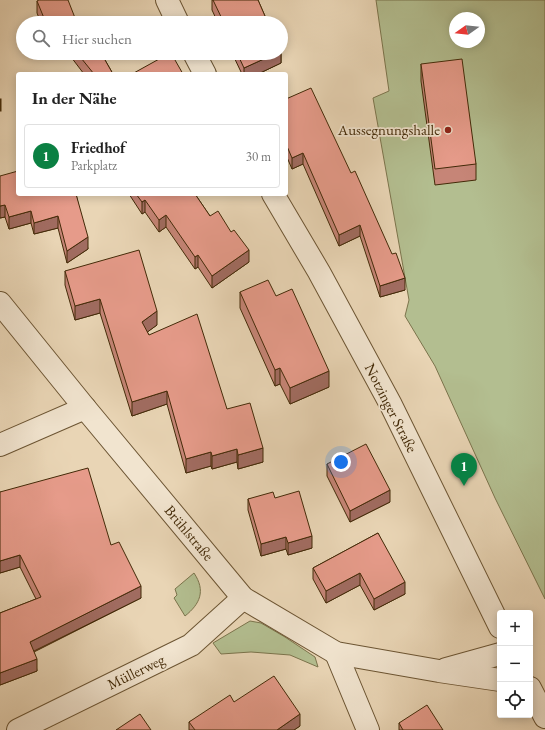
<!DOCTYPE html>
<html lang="de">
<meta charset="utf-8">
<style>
:root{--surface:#fff;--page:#f6f6f6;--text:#222;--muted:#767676;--line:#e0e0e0;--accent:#0b8043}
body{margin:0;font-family:"EB Garamond",serif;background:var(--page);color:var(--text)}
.controls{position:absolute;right:12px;bottom:12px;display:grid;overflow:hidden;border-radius:4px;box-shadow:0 2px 10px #0003}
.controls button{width:36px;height:36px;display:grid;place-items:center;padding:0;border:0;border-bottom:1px solid var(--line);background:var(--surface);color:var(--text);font:20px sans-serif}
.compass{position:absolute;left:449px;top:12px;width:36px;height:36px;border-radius:50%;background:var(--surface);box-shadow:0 2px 10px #0003;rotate:255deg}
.you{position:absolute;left:341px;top:462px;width:14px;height:14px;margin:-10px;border:3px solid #fff;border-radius:50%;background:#1a73e8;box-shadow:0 0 0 6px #1a73e833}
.badge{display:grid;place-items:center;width:26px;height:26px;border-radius:50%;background:var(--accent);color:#fff;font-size:13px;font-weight:700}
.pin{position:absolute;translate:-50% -33px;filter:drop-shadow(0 1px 2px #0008)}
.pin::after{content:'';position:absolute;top:21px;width:14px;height:12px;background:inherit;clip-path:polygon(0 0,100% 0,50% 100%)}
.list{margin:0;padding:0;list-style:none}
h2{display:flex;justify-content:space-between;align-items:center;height:52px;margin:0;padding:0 16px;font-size:17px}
h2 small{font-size:13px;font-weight:400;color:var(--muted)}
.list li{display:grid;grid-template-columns:26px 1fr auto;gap:12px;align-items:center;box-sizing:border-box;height:64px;margin:0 8px 8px;padding:0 8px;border:1px solid var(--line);border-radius:4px}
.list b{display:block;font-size:15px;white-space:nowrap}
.list p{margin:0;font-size:13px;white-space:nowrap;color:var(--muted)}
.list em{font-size:13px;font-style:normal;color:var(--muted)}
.icon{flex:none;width:22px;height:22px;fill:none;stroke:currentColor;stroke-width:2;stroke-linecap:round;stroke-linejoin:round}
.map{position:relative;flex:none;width:545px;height:730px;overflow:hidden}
.search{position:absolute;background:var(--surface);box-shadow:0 2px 10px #0003;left:16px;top:16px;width:272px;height:44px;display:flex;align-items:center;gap:10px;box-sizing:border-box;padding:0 14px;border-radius:22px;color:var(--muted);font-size:15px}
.panel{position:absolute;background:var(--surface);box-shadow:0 2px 10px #0003;left:16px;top:72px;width:272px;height:124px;border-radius:4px}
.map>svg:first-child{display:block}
</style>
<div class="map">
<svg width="545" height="730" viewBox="0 0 545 730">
<rect width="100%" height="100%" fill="#e9d5b5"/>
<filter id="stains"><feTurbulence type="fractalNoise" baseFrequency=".005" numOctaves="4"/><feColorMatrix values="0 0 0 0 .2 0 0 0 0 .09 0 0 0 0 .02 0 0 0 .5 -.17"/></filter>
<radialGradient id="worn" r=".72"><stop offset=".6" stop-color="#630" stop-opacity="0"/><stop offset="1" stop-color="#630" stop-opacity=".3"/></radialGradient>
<!-- green -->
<g fill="#b3be90" stroke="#7b744c" fill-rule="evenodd">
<path d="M 376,0 L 545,0 L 545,599 L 495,498 L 435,366 L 405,316 L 409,300 L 373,98 L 389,91 ZM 455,18 L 479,18 L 479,42 L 455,42 Z"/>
<path d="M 194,573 C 206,591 200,604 185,616 L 174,598 L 177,595 L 175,589 Z"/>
<path d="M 250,621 L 261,623 L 285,637 L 315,657 L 318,667 L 290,655 L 251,652 L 221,654 L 213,643 Z"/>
</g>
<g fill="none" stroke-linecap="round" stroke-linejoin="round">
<defs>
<g id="minor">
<path d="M 167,0 L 178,23"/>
<path d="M 194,53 L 205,74"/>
<path d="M 273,194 L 319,272 L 391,405 L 500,627"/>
<path d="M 0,303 L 85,408 L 243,598 L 336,653 L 439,671 L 500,680"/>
<path d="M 0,445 L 85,408"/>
<path d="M 336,653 L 368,730"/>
<path d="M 446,669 L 500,654"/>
<path d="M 530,688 L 545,717"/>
<path d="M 18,730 L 191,645 L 243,598"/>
</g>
</defs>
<!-- minor casing -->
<use href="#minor" stroke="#6c5533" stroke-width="24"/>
<!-- minor -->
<use href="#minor" stroke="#f1e4cf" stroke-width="22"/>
</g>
<!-- wall -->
<g fill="#c68577" stroke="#432a08">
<path d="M 212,0 L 258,0 L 268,23 L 218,23 L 212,10 Z"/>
<path d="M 37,1 L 77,23 L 41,23 L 37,13 Z"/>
<path d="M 68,53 L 101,53 L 113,74 L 84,74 Z"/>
<path d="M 232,53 L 281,53 L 281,63 L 258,74 L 242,74 Z"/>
<path d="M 421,64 L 476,164 L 476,180 L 435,185 L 421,81 Z"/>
<path d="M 286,99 L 405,290 L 380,297 L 360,236 L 339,246 L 303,164 L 292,169 L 286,155 Z"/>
<path d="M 0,176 L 18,194 L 76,194 L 88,249 L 67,263 L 58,228 L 34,234 L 31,223 L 9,229 L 5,217 L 0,218 Z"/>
<path d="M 129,194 L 195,194 L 210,216 L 249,262 L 212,288 L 198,267 L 195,269 L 166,227 L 159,232 L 145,212 L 142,214 Z"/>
<path d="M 65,271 L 157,325 L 147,332 L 149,335 L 227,409 L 263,462 L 238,469 L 237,462 L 212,469 L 211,466 L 186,473 L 167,404 L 132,416 L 100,313 L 75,320 L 65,285 Z"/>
<path d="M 240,292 L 329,387 L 290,404 L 280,384 L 275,386 L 240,308 Z"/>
<path d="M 327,464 L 390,502 L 350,522 L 327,476 Z"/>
<path d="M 0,492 L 111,545 L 141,598 L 34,652 L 37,671 L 0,685 L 0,613 L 36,599 L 20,567 L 0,573 Z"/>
<path d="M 275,498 L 312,548 L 288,555 L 286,549 L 261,556 L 248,510 L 248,499 Z"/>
<path d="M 378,533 L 405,594 L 374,610 L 360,585 L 326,603 L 313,579 L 313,568 Z"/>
<path d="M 234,702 L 300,726 L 294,730 L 189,730 L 189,722 Z"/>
<path d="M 399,723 L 443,730 L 399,730 Z"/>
</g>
<!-- shaded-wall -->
<g fill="#a16c61" stroke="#432a08">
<path d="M 281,51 L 281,63 L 258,74 L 244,74 L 244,68 L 277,53 L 281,53 Z"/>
<path d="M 54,53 L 59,53 L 54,55 Z"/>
<rect x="0" y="99" width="1" height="12"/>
<path d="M 303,153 L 303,164 L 292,169 L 292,158 Z"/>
<path d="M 145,200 L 145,212 L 142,214 L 142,202 Z"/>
<path d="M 5,205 L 5,217 L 0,218 L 0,206 Z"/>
<path d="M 31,211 L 31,223 L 9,229 L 9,217 Z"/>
<path d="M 166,215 L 166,227 L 159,232 L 159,220 Z"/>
<path d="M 58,216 L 58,228 L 34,234 L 34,223 Z"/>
<path d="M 360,225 L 360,236 L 339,246 L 339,235 Z"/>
<path d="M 88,237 L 88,249 L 67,263 L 67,251 Z"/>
<path d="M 249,250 L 249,262 L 212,288 L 212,276 Z"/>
<path d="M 198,255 L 198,267 L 195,269 L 195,257 Z"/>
<path d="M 405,278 L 405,290 L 380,297 L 380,286 Z"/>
<path d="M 100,299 L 100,313 L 75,320 L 75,306 Z"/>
<path d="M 157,311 L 157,325 L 142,336 L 142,322 Z"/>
<path d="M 280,368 L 280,384 L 275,386 L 275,370 Z"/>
<path d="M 329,371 L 329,387 L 290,404 L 290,388 Z"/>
<path d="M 167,391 L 167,404 L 132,416 L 132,402 Z"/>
<path d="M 263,448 L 263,462 L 238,469 L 238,455 Z"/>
<path d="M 237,449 L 237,462 L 212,469 L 212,456 Z"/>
<path d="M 211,452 L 211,466 L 186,473 L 186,459 Z"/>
<path d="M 390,490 L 390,502 L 350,522 L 350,511 Z"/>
<path d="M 312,536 L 312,548 L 288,555 L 288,543 Z"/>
<path d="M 286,537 L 286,549 L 261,556 L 261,544 Z"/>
<path d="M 20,555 L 20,567 L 0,573 L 0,561 Z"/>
<path d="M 360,573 L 360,585 L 326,603 L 326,591 Z"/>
<path d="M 405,582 L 405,594 L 374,610 L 374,599 Z"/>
<path d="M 141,586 L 141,598 L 30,653 L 30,642 Z"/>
<path d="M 37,659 L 37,671 L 0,685 L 0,673 Z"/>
<path d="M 300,714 L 300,726 L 294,730 L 277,730 Z"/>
</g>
<!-- building -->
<g fill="#e69b8a" stroke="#432a08">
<path d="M 39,0 L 68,0 L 77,23 L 46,23 L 37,1 Z"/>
<path d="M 213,0 L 258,0 L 268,23 L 224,23 Z"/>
<path d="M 77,53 L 101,53 L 113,74 L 94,74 Z"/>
<path d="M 170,53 L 171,53 L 183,74 L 132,74 Z"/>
<path d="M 237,53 L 277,53 L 244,68 Z"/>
<path d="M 462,59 L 476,164 L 435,169 L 421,64 Z"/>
<path d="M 311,88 L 351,173 L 355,171 L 392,254 L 396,253 L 405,278 L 380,286 L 360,225 L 339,235 L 303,153 L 292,158 L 286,144 L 286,99 Z"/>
<path d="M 18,171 L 18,194 L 76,194 L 88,237 L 67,251 L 58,216 L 34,223 L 31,211 L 9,217 L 5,205 L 0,206 L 0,176 Z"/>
<path d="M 136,194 L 195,194 L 210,216 L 218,211 L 231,232 L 234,230 L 249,250 L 212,276 L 198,255 L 195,257 L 166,215 L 159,220 L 145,200 L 142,202 Z"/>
<path d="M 139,250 L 157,311 L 142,322 L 149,335 L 197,314 L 227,409 L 250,403 L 263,448 L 238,455 L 237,449 L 212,456 L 211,452 L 186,459 L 167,391 L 132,402 L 100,299 L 75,306 L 65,271 Z"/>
<path d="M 268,280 L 276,296 L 292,289 L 329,371 L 290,388 L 280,368 L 275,370 L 240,292 Z"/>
<path d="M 366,444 L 390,490 L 350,511 L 327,464 Z"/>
<path d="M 88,468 L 111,545 L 119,542 L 141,586 L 30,642 L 37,659 L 0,673 L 0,613 L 41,597 L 20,555 L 0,561 L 0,492 Z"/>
<path d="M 299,491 L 312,536 L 288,543 L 286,537 L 261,544 L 248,499 L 273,492 L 275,498 Z"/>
<path d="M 378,533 L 405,582 L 374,599 L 360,573 L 326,591 L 313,568 Z"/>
<path d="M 274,676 L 300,714 L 277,730 L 195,730 L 189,722 L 230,695 L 234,702 Z"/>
<path d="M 427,705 L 443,730 L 403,730 L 399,723 Z"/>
<path d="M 140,714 L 151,730 L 116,730 Z"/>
</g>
<!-- markers -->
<circle fill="#8f2418" stroke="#f1e4cf" stroke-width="1.5" cx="448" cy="130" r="4"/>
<g text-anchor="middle" stroke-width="3.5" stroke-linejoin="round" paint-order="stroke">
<!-- poi labels -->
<g font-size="15" fill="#432a08" stroke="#f1e4cf" text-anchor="end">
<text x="440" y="135">Aussegnungshalle</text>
</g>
<!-- street labels -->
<g font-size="15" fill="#432a08" stroke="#f1e4cf">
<text transform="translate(391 408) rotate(63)" y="5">Notzinger Straße</text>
<text transform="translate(189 533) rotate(50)" y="5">Brühlstraße</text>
<text transform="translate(136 672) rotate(-26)" y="5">Müllerweg</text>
</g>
</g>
<rect width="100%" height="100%" filter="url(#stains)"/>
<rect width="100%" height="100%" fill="url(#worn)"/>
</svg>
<div class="controls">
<button>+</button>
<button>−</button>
<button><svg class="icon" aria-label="locate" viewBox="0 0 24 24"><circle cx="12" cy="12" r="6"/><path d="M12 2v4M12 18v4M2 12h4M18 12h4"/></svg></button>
</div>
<svg class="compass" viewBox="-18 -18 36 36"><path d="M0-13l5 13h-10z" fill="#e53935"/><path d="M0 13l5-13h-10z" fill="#767676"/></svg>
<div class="you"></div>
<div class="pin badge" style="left:464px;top:486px">1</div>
<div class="search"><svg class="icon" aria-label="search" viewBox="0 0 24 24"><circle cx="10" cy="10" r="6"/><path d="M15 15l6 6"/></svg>Hier suchen</div>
<section class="panel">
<h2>In der Nähe<small></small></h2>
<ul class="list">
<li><span class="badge">1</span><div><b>Friedhof</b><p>Parkplatz</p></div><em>30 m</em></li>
</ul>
</section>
</div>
